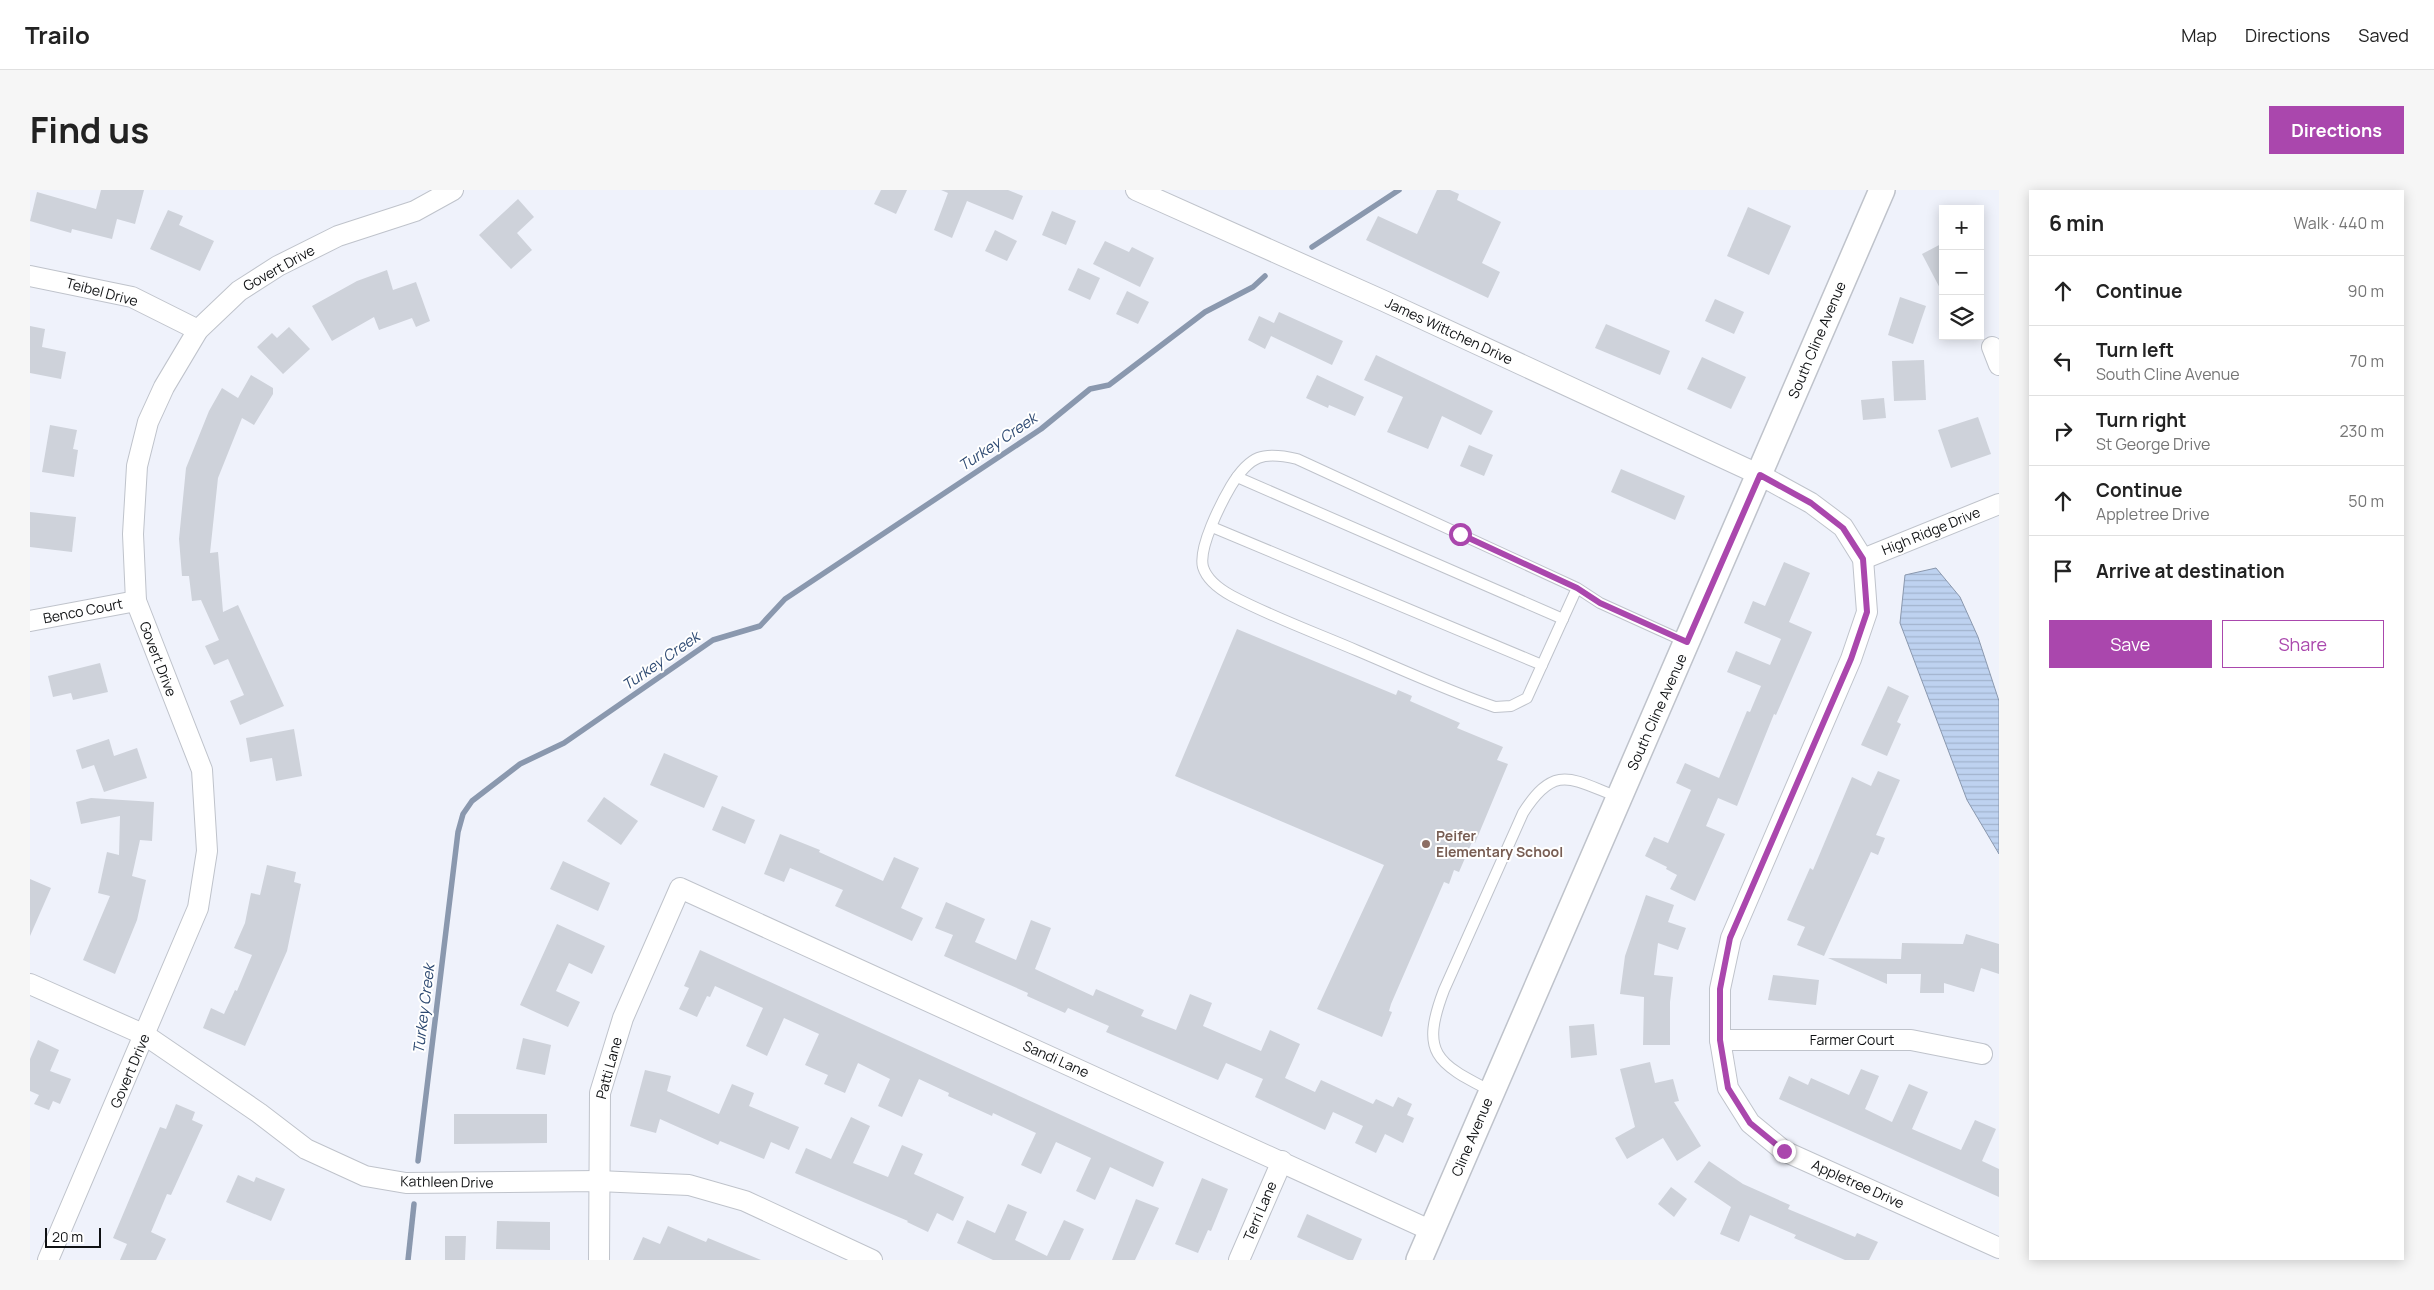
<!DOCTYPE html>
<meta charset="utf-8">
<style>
:root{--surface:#fff;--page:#f6f6f6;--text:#222;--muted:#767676;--line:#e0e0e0;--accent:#aa47ad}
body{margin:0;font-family:Manrope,sans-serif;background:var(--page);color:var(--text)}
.controls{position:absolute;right:15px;top:15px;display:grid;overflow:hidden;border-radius:0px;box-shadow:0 2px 12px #0003}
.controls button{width:45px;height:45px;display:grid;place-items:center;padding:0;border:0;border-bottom:1px solid var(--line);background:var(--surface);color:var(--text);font:25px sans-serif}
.scale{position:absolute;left:15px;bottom:12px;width:56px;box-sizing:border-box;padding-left:5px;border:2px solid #101214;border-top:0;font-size:14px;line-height:18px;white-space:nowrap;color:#101214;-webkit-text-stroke:4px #fff;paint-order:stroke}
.stop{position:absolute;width:15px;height:15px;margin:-11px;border:4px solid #aa47ad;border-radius:50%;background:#fff}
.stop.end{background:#aa47ad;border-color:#fff;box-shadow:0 1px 5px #0008}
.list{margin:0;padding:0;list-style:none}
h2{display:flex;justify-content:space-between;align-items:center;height:65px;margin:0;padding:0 20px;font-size:21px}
h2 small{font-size:16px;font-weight:400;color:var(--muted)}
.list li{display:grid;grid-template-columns:32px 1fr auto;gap:15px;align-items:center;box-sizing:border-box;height:70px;padding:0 20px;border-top:1px solid var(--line)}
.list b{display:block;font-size:19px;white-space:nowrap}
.list p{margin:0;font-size:16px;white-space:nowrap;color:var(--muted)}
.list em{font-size:16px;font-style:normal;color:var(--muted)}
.actions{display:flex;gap:10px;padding:15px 20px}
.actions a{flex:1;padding:11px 0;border:1px solid var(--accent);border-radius:0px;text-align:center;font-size:18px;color:var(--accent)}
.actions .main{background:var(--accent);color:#fff}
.icon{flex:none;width:28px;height:28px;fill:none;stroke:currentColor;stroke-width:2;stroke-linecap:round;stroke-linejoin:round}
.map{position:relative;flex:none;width:1969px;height:1070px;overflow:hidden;border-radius:0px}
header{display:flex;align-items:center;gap:30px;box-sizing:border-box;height:70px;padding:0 25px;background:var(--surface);border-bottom:1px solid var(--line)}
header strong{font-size:24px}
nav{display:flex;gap:28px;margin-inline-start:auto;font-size:18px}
.intro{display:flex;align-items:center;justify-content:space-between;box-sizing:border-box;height:120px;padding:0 30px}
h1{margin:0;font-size:35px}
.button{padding:12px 22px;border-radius:0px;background:var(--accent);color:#fff;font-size:18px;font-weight:700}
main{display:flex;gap:30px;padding:0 30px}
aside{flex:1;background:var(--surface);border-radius:0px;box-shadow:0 2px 12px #0003}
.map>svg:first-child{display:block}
</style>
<header>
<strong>Trailo</strong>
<nav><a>Map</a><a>Directions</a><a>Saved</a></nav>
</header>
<div class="intro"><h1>Find us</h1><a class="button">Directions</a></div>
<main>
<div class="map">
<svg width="1969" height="1070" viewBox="0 0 1969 1070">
<defs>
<pattern id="water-rules" width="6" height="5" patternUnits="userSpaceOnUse" patternTransform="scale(1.25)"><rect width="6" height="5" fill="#bed2f0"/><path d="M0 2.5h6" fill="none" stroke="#a2b3cd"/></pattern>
</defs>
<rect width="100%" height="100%" fill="#eff2fb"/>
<!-- water -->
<path fill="url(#water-rules)" stroke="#8a98ae" d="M 1906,378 L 1930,407 L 1948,447 L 1969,511 L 1969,664 L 1937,610 L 1870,433 L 1875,385 Z"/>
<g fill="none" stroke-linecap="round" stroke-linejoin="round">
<!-- stream -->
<g stroke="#8a98ae" stroke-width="5.5">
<path d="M 1282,57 L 1369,0"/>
<path d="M 388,971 L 428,642 L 433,624 L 442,611 L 490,574 L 534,553 L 683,450 L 730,436 L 755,409 L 1011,239 L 1060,199 L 1079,195 L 1175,122 L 1223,97 L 1235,86"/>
<path d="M 378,1070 L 384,1014"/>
</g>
</g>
<!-- building -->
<g fill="#ced2da">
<path d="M 71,0 L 114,0 L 105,34 L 87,29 L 82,49 L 42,39 L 41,43 L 0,31 L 7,2 L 66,19 Z"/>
<path d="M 851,0 L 877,0 L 866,24 L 844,14 Z"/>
<path d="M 911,0 L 978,0 L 993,6 L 983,30 L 937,11 L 922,48 L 904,40 L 918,3 Z"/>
<path d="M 1407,0 L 1420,0 L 1429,4 L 1427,10 L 1471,32 L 1452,73 L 1470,82 L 1458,108 L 1336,50 L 1348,26 L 1387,44 Z"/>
<path d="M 488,9 L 504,27 L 487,43 L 502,60 L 481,79 L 449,45 Z"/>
<path d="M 1718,17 L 1761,36 L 1739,85 L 1697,66 Z"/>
<path d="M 138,20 L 153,26 L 149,35 L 184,51 L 170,81 L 120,59 Z"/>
<path d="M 1022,21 L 1046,31 L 1036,55 L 1012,45 Z"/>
<path d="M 965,40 L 987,51 L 977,71 L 955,61 Z"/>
<path d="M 1075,51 L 1099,62 L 1102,57 L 1124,68 L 1110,97 L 1063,74 Z"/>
<path d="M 1913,53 L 1913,104 L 1892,64 Z"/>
<path d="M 1048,78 L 1070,88 L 1060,110 L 1038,100 Z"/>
<path d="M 357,80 L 363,100 L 386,92 L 400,131 L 386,137 L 382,128 L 349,140 L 344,127 L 302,151 L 282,116 L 327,91 Z"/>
<path d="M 1097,101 L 1119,112 L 1108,134 L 1086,124 Z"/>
<path d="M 1870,107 L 1896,116 L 1883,154 L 1858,145 Z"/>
<path d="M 1685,109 L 1714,122 L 1704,144 L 1675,131 Z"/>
<path d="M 1249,122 L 1313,151 L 1302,175 L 1241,146 L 1235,159 L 1218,150 L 1229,126 L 1244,133 Z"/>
<path d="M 1576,134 L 1640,161 L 1630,185 L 1565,158 Z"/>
<path d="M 0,136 L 15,139 L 12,157 L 36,162 L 31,189 L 0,183 Z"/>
<path d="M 259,137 L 280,159 L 253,184 L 227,157 L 242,143 L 247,148 Z"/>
<path d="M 1346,165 L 1463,221 L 1451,245 L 1412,226 L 1398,259 L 1357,242 L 1373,207 L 1334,190 Z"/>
<path d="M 1672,167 L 1716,187 L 1701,219 L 1657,199 Z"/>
<path d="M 1894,170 L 1896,210 L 1864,211 L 1862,171 Z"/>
<path d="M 221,185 L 243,198 L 243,204 L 224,235 L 212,228 L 188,288 L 180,363 L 188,362 L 193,422 L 208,415 L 254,516 L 210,535 L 200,511 L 214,505 L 198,469 L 184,475 L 175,456 L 189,450 L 171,410 L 162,411 L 159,386 L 152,386 L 149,349 L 156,278 L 179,221 L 192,198 L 208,208 Z"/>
<path d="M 1287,185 L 1334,207 L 1325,226 L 1299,215 L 1298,218 L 1276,208 Z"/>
<path d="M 1854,208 L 1856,228 L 1833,230 L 1831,210 Z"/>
<path d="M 1948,227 L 1961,264 L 1921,278 L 1908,240 Z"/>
<path d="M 20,235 L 47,240 L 43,259 L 48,260 L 44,287 L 12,282 Z"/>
<path d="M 1439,255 L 1463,265 L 1454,286 L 1430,276 Z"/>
<path d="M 1591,279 L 1655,306 L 1645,330 L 1581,302 Z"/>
<path d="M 0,322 L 46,327 L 42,362 L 0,357 Z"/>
<path d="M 1754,372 L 1780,383 L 1759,432 L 1782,442 L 1746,525 L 1744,524 L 1707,616 L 1688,608 L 1676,636 L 1695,644 L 1665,711 L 1640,699 L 1647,685 L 1636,679 L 1637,677 L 1615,666 L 1624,647 L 1638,653 L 1661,600 L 1646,593 L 1655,573 L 1689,588 L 1717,521 L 1720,522 L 1731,496 L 1697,482 L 1706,461 L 1740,475 L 1751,449 L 1714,433 L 1723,411 L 1735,416 Z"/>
<path d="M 1207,439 L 1366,505 L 1368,500 L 1382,506 L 1380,511 L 1430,533 L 1427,538 L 1473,557 L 1467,570 L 1478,574 L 1445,653 L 1442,652 L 1429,682 L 1424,680 L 1419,694 L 1414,692 L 1361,814 L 1359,821 L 1362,822 L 1352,847 L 1287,819 L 1354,675 L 1145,586 Z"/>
<path d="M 70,473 L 78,502 L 43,510 L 41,503 L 23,507 L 18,486 Z"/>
<path d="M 1858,496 L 1879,506 L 1867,532 L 1871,534 L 1857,566 L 1831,555 Z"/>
<path d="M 264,539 L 272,586 L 246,591 L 242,568 L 220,572 L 216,548 Z"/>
<path d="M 79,549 L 84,566 L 107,558 L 117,588 L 74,602 L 64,575 L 52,579 L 46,560 Z"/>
<path d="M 634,563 L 688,586 L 674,618 L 620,595 Z"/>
<path d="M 1848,581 L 1870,590 L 1846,645 L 1855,648 L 1848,665 L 1841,662 L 1794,766 L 1767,755 L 1775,737 L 1757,730 L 1780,678 L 1783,680 L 1822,587 L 1841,596 Z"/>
<path d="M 574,607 L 608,631 L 591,655 L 557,631 Z"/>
<path d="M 61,608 L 124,612 L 122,651 L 110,650 L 102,686 L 116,690 L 107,730 L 85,784 L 53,770 L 80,706 L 68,703 L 77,662 L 89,665 L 90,626 L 51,634 L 46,612 Z"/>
<path d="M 692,616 L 725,630 L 715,654 L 682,640 Z"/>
<path d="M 750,644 L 790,660 L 789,662 L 853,691 L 864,667 L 889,678 L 871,718 L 893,728 L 882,751 L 805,716 L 813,700 L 760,678 L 754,692 L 734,684 Z"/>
<path d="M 533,671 L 580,693 L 568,721 L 520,699 Z"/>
<path d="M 237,675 L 266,682 L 264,692 L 271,694 L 257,761 L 215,856 L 173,838 L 181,818 L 194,824 L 205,800 L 207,801 L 222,765 L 204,758 L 215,733 L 221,703 L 230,705 Z"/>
<path d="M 0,689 L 21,698 L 0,746 Z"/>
<path d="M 1616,705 L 1644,715 L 1638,732 L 1656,738 L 1648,760 L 1628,753 L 1624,785 L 1643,787 L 1640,812 L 1640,855 L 1613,855 L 1614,807 L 1590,804 L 1595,766 Z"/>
<path d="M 916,712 L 955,729 L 945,752 L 986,770 L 1001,730 L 1021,738 L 1005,779 L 1063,806 L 1066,799 L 1114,820 L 1111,826 L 1146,840 L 1160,804 L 1182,813 L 1173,836 L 1231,861 L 1240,840 L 1270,854 L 1255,888 L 1285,902 L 1291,890 L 1343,914 L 1346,909 L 1363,917 L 1368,907 L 1382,914 L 1377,925 L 1384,928 L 1373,953 L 1355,944 L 1346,963 L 1325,953 L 1333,936 L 1303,922 L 1295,940 L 1225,907 L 1233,889 L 1196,873 L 1188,890 L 1076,842 L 1079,836 L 1038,818 L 1035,823 L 997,806 L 998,803 L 914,766 L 923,745 L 905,738 Z"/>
<path d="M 527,734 L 575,756 L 562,784 L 539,773 L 526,801 L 550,812 L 538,837 L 490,815 Z"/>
<path d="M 1936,744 L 1969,754 L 1969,784 L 1951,778 L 1944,802 L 1914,793 L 1914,803 L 1890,803 L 1891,784 L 1857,784 L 1857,794 L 1798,768 L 1871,769 L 1872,753 L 1933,754 Z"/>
<path d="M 670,760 L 1134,972 L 1123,997 L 1080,977 L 1065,1010 L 1046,1001 L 1061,968 L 1026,952 L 1011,984 L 991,975 L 1006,943 L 963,923 L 962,926 L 918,906 L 919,903 L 889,889 L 872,927 L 848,916 L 860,889 L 828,873 L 815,903 L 794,894 L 798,885 L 775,875 L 789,844 L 754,828 L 737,866 L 716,856 L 733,818 L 685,796 L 680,807 L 677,806 L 667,827 L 649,819 L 659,798 L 654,796 Z"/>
<path d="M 1743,785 L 1789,790 L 1786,815 L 1738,810 Z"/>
<path d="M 1564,834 L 1567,865 L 1541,868 L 1539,836 Z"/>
<path d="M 493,848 L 521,855 L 515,885 L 486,879 Z"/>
<path d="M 8,850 L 29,860 L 20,881 L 41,889 L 30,914 L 23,911 L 19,920 L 4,914 L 9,905 L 0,901 L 0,869 Z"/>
<path d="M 1620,872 L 1625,893 L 1643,889 L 1649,911 L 1644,912 L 1671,956 L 1647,971 L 1633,948 L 1597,969 L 1585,948 L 1605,937 L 1590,879 Z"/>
<path d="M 1831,879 L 1849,886 L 1835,919 L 1862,932 L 1879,894 L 1898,902 L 1882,939 L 1931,960 L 1945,930 L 1966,939 L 1952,971 L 1969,979 L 1969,1007 L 1749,909 L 1759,886 L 1778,895 L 1781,888 L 1819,905 Z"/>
<path d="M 615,880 L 641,886 L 637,901 L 689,924 L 702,894 L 724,903 L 719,916 L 769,937 L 759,960 L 741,952 L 734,969 L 690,951 L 688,955 L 630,929 L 626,943 L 600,936 Z"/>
<path d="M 146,914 L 165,922 L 162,930 L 173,935 L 141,1005 L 137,1004 L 121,1042 L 136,1049 L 126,1070 L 90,1070 L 97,1054 L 83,1048 L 130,937 L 136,939 Z"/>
<path d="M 424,924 L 517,924 L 517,953 L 424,954 Z"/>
<path d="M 821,927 L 840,936 L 823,973 L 858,987 L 872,955 L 893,964 L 884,984 L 934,1007 L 923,1031 L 907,1023 L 898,1042 L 877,1032 L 878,1031 L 765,983 L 776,958 L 801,969 Z"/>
<path d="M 1679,971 L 1713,994 L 1760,1015 L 1758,1019 L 1825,1047 L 1827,1043 L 1848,1052 L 1839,1070 L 1815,1070 L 1764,1048 L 1766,1045 L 1720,1025 L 1709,1052 L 1690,1044 L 1701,1017 L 1664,992 Z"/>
<path d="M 208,985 L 224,992 L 226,987 L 255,999 L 241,1031 L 196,1012 Z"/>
<path d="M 1172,988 L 1198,999 L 1181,1041 L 1178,1040 L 1168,1063 L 1145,1054 Z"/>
<path d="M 1641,997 L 1657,1009 L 1644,1027 L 1628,1014 Z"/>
<path d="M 1106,1009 L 1129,1018 L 1105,1070 L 1082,1070 Z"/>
<path d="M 978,1014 L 997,1022 L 985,1050 L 1017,1066 L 1034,1030 L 1054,1039 L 1040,1070 L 963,1070 L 927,1053 L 937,1030 L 965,1043 Z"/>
<path d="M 1277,1024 L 1332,1049 L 1323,1070 L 1318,1070 L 1267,1047 Z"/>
<path d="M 467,1031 L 520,1032 L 520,1060 L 466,1059 Z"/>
<path d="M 638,1036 L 676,1052 L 678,1048 L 731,1070 L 603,1070 L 613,1047 L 630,1054 Z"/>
<path d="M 415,1046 L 436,1046 L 435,1070 L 415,1070 Z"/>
</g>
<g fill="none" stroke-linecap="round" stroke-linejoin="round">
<defs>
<g id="service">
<path d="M 1207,287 L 1533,429"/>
<path d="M 1182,337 L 1512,475"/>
<path d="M 1547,398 L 1497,508 L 1481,516 L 1465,517 C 1418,501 1373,480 1328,461 C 1286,443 1242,427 1202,406 C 1191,400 1177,390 1173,377 C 1168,358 1191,313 1201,296 C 1220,265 1233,261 1267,269 L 1547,398 L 1570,413 L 1656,452"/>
<path d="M 1461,901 C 1406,873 1390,863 1414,800 L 1493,623 C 1525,573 1541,589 1588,607"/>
</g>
<g id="minor">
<path d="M 1106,0 L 1354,111 L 1730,285 L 1781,313 L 1813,337 L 1833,369 L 1837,422 L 1821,469 L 1701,748 L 1690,799 L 1690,850 L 1698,898 L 1720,933 L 1754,961 L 1969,1058"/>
<path d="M 0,86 L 102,107 L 168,140"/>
<path d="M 1962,157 L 1969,175"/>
<path d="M 1833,369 L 1969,314"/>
<path d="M 0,431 L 106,411"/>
<path d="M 0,794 L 115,845 L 229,923 L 276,959 L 335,986 L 376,993 L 568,991 L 659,995 L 715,1011 L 842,1070"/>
<path d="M 1690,850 L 1881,850 L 1952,864"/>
<path d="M 18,1070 L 168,718 L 177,661 L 172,580 L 106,411 L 103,344 L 107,276 L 118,232 L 134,197 L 168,140 L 209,101 L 248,76 L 308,46 L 385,21 L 423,0"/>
<path d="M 569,1070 L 570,903 L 593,828 L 650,698 L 1402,1041"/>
<path d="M 1209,1070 L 1252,971"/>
</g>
<path id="tertiary" d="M 1389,1070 L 1852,0"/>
</defs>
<!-- service casing -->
<use href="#service" stroke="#bfc3cb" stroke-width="12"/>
<!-- minor casing -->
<use href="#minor" stroke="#bfc3cb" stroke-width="22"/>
<!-- tertiary casing -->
<use href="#tertiary" stroke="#bfc3cb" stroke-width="28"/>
<!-- service -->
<use href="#service" stroke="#fff" stroke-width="10"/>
<!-- minor -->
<use href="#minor" stroke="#fff" stroke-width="20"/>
<!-- tertiary -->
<use href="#tertiary" stroke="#fff" stroke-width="25"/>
</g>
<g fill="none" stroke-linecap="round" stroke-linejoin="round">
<!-- route -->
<path stroke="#aa47ad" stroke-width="6" d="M 1430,344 L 1547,398 L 1570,413 L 1657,452 L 1730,285 L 1781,313 L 1813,338 L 1833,369 L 1837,422 L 1821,469 L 1700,748 L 1690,799 L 1690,850 L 1698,898 L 1720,933 L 1754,961"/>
</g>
<!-- markers -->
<circle fill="#8d6e63" stroke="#fff" stroke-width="2" cx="1396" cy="654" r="5"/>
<g text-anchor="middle" stroke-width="4" stroke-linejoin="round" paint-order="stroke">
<!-- street labels -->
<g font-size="14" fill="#101214" stroke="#fff">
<text transform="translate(249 78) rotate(-29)" y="5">Govert Drive</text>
<text transform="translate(72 102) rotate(15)" y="5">Teibel Drive</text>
<text transform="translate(1419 141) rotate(25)" y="5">James Wittchen Drive</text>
<text transform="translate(1787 150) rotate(-67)" y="5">South Cline Avenue</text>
<text transform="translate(1901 341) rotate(-22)" y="5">High Ridge Drive</text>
<text transform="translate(53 421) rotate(-11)" y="5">Benco Court</text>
<text transform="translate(128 469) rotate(69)" y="5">Govert Drive</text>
<text transform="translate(1627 522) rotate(-66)" y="5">South Cline Avenue</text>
<text x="1822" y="855">Farmer Court</text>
<text transform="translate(1026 869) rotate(24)" y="5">Sandi Lane</text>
<text transform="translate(579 878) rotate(-75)" y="5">Patti Lane</text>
<text transform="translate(100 881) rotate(-67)" y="5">Govert Drive</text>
<text transform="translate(1442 947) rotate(-67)" y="5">Cline Avenue</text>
<text transform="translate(417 992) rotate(1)" y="5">Kathleen Drive</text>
<text transform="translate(1828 994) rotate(24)" y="5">Appletree Drive</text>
<text transform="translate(1230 1021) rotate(-67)" y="5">Terri Lane</text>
</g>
<!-- education labels -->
<g font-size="14" font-weight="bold" fill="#785e54" stroke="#fff" text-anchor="start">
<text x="1406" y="651">Peifer<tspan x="1406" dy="16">Elementary School</tspan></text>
</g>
<!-- water labels -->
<g font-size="15" font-style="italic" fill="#2e4a72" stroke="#fff">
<text transform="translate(968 252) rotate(-34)" y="5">Turkey Creek</text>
<text transform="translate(631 471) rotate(-35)" y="5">Turkey Creek</text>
<text transform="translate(394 819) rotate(-83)" y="5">Turkey Creek</text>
</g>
</g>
</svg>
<div class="controls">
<button>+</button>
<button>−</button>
<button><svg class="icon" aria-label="layers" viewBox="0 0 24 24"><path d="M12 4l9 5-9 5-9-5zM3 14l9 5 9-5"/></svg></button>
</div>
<div class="scale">20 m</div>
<div class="stop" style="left:1430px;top:344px"></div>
<div class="stop end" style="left:1754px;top:961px"></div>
</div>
<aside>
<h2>6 min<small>Walk · 440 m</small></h2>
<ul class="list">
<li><svg class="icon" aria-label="ahead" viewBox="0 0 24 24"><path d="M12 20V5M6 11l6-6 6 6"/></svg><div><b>Continue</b></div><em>90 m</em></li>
<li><svg class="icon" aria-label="left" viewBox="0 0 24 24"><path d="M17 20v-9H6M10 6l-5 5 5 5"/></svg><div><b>Turn left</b><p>South Cline Avenue</p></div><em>70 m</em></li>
<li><svg class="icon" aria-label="right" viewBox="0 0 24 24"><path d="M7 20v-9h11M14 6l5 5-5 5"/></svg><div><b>Turn right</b><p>St George Drive</p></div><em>230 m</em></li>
<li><svg class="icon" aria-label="ahead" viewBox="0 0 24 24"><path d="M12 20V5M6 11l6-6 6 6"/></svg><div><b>Continue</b><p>Appletree Drive</p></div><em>50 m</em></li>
<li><svg class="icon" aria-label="arrive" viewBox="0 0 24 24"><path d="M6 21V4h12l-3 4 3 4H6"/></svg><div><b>Arrive at destination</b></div></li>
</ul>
<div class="actions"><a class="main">Save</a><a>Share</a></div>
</aside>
</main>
